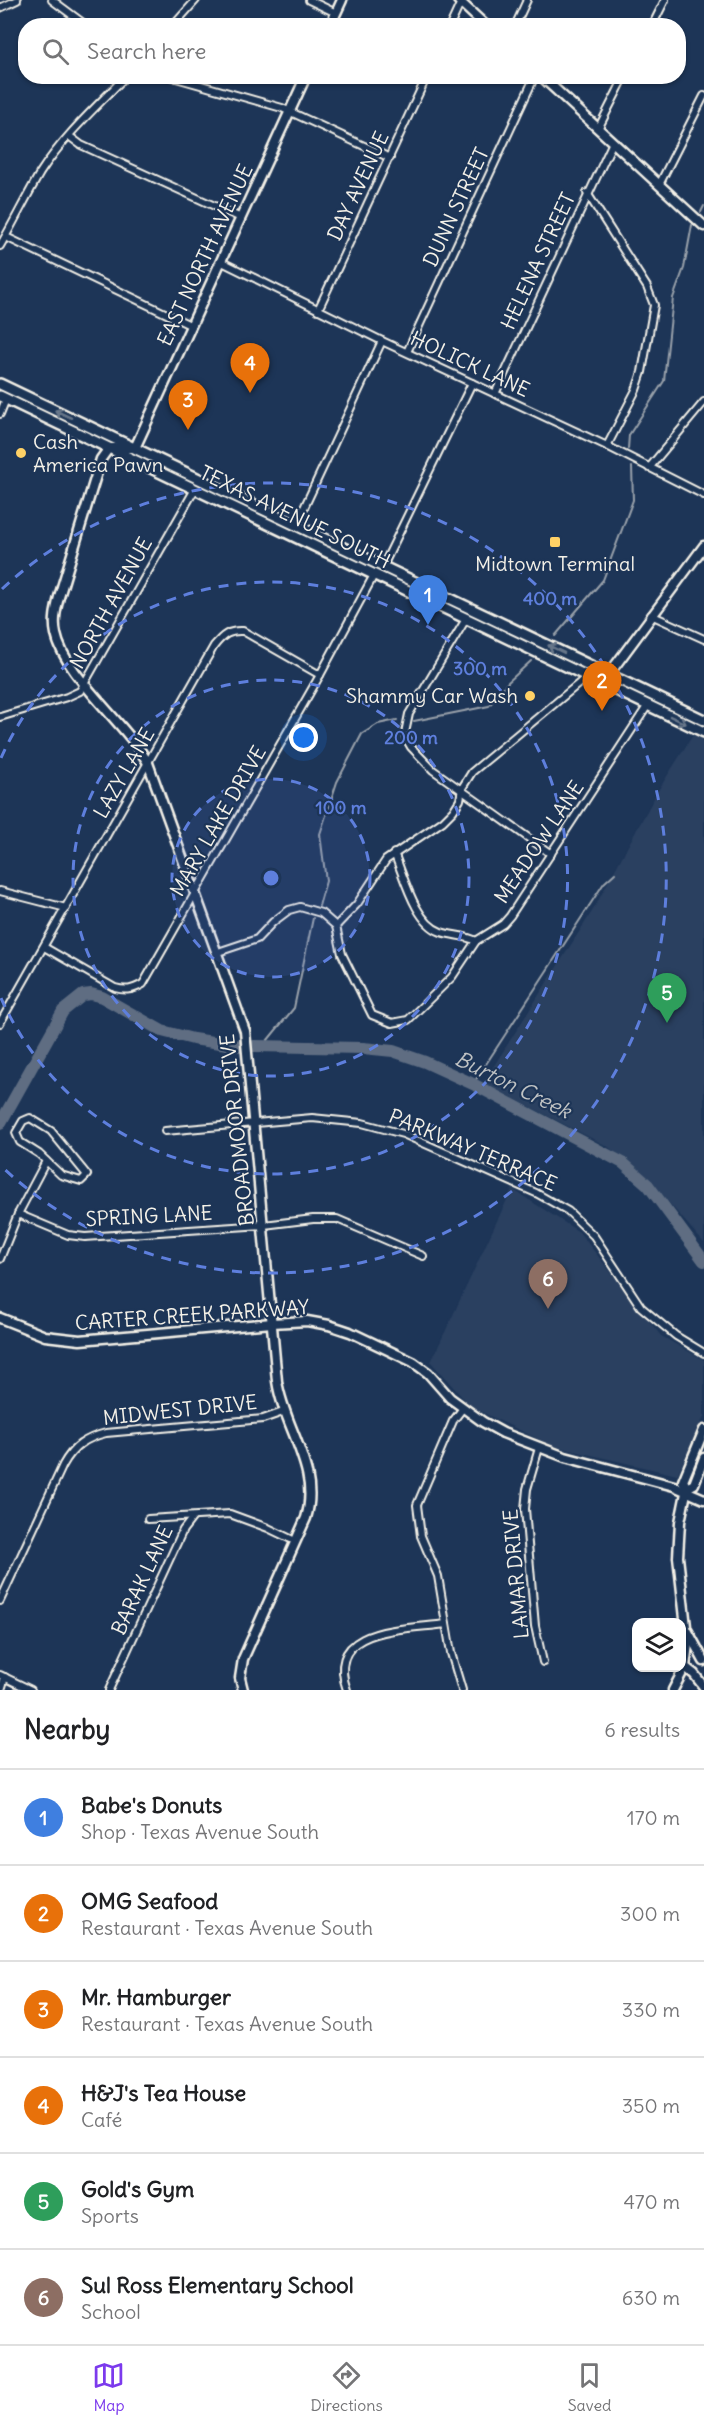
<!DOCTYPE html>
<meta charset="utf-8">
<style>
:root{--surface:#fff;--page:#f6f6f6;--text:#202124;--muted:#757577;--line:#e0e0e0;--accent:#7c3aed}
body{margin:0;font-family:Delius,sans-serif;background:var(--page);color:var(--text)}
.controls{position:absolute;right:18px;bottom:18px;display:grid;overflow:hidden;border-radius:12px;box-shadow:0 2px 4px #0004}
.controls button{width:54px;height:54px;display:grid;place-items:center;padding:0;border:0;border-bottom:2px solid var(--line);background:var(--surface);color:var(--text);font:30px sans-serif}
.you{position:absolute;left:304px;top:738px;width:21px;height:21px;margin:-15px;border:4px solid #fff;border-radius:50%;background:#1a73e8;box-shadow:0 0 0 9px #1a73e833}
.badge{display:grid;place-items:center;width:39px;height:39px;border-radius:50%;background:var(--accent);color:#fff;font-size:20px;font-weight:700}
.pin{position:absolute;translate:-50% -50px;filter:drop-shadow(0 2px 3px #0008)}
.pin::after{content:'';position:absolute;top:32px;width:21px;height:18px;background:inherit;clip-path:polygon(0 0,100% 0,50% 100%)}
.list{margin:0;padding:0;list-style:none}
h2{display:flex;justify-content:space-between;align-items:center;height:78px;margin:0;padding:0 24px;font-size:26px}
h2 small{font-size:20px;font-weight:400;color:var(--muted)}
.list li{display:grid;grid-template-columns:39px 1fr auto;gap:18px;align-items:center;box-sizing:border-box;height:96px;padding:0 24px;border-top:2px solid var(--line)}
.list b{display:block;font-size:22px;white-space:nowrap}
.list p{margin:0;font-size:20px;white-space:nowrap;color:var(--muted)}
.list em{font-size:20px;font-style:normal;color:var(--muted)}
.icon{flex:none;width:33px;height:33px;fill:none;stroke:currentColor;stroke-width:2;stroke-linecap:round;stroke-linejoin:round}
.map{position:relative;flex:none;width:704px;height:1690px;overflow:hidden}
.search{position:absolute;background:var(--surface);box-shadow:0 2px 4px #0004;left:18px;right:18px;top:18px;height:66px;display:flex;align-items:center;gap:15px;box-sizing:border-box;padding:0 21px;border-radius:24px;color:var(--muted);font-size:22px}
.sheet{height:654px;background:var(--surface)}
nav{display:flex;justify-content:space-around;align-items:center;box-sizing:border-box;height:84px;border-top:2px solid var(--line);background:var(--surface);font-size:16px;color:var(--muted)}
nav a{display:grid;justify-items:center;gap:3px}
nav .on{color:var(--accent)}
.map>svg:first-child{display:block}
</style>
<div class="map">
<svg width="704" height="1690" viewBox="0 0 704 1690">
<rect width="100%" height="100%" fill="#1d3557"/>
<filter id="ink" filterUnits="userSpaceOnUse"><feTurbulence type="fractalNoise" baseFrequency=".0167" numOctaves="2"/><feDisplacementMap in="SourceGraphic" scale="12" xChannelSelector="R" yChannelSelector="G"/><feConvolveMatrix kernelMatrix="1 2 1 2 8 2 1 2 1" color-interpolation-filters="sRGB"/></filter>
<g filter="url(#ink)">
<!-- built -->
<g fill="#2a4060">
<path d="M 693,735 L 704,740 L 704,1243 L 644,1174 L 607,1146 L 483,1083 L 593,910 L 659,789 Z"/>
<path d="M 512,1189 L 579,1232 L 661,1336 L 704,1360 L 704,1417 L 677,1475 L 553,1446 L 471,1407 L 431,1362 Z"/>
</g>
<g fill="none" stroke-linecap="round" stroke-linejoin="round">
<!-- stream -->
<g stroke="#9aa2ab" stroke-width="2">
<path d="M 701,212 L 704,206"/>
<path d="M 628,449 L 629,435 L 664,381 L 673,298 L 684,268 L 692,225"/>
<path d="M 555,636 L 603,580 L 633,500 L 632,467"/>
<path d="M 414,721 L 489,706 L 507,683 L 531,661"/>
<path d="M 319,906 L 326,881 L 320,834 L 337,782 L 362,734 L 378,724 L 397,720"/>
<path d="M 263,1046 L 294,1008 L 313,918"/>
<path d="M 473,1084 L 604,883 L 615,873"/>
</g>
<!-- river -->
<g stroke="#5e6d82" stroke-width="12">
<path d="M 254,1046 L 363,1048 L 393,1051 L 425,1062 L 473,1084 L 623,1163 L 648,1185 L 704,1261"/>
<path d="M 0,1124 L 63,1011 L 83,995 L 91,994 L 102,997 L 162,1031 L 193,1039 L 240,1046"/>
</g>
<defs>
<g id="street">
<path d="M 52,0 L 87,26"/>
<path d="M 309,0 L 336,13"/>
<path d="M 0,8 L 17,0"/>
<path d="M 173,26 L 196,0"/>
<path d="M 450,26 L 461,2"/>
<path d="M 515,26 L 527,0"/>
<path d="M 652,26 L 665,0"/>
<path d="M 169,76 L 282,108 L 390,158"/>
<path d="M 598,129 L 625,76"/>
<path d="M 69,136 L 81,145 L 241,218"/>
<path d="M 659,185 L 704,96"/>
<path d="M 587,193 L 647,287 L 654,305 L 642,372 L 636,390 L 607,446"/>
<path d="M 6,237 L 192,326"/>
<path d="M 0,246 C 14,222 26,197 40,173 C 63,137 96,107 126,76"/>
<path d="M 222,262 L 382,341 L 607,446 L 704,495"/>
<path d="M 318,310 L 427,76"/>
<path d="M 407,352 L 535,76"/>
<path d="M 495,394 L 613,142"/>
<path d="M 0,414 L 6,399"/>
<path d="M 649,468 L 704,402"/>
<path d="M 296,525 L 382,341"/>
<path d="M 383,566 L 472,383"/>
<path d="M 651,615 L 704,639"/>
<path d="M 466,619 L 409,714 L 405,733 L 407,740 L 411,747 L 433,770 L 551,854"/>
<path d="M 0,717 L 67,697 L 80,691 L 195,489"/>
<path d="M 394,853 C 404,876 415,923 441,932 C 453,936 465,935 476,941"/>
<path d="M 0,891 L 66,908"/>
<path d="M 336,926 L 357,904 L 386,860 L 443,821 L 453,811 L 460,800 L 462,788 L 472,772 L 588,676 L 605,675"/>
<path d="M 44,947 L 115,988 C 126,991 132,990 143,984 L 320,675 L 374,575"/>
<path d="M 218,952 L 257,939 L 273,922 L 289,910 L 300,907 L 321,913 L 336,926 L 342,954 L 372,1015 L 392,1023 L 408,1020 L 452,977 L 476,941 L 503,924 L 510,916 L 648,705"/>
<path d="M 0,1023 L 214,646 C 223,635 229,630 243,631 L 320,675"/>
<path d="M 30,1118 L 51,1131 L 87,1175 L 81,1181 L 61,1175 L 39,1154 L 20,1142 L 16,1133 L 23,1121 Z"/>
<path d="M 165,1131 L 312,1118 L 362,1123 L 403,1134 L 536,1193 L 568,1211 L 594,1236 L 641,1307 L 676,1336 L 704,1353"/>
<path d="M 18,1214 L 68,1235 L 85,1237 L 264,1225 L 313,1219 L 337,1219 L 423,1256"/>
<path d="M 0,1259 L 18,1214 L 46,1161"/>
<path d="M 539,1448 L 527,1489 L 525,1509 L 535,1626 L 543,1662"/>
<path d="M 148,1519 L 230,1514 L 268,1528 L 295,1541"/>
<path d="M 0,1601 L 63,1465 C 73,1447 85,1438 106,1433 L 263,1419 L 283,1412"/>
<path d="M 0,1675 L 31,1690"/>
<path d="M 1,1690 L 5,1677"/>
<path d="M 109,1690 L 183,1530 L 193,1517"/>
<path d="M 347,1690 C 324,1626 404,1630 446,1624"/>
<path d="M 462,1690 L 451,1653 L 438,1576 L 421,1536 L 417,1505 L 453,1421 L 463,1408"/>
</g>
<g id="secondary">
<path d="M 458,0 L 486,26"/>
<path d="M 330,26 L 342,0"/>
<path d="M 541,76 L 704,226"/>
<path d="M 609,674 L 704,546"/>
<path d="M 0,1318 L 45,1336 L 80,1340 L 272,1323 L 307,1321 L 329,1325 L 350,1332 L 413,1362 L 428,1373 L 450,1398 L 483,1422 L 503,1433 L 565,1457 L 674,1486 L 704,1499"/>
<path d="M 687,1488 L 694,1484 L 704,1458"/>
<path d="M 687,1630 L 704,1661"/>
<path d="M 685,1667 L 694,1674 L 704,1687"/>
<path d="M 243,1690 L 240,1678 L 243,1659 L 306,1518 C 321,1470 284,1428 277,1381 L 245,1031 L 148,763 C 126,723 64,675 56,634 C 53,621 56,609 59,597 L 101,459 L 109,448 L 135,448 L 306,76"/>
<path d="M 673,1690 L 685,1667 L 688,1644 L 678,1557 L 680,1522 L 687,1488 L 683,1481 L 704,1430"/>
</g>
<g id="primary">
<path d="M 0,384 L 704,720"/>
<path d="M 0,396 L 704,732"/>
</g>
</defs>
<!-- street casing -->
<use href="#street" stroke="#f4f1e8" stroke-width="10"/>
<!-- secondary casing -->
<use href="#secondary" stroke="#f4f1e8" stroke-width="13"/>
<!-- primary casing -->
<use href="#primary" stroke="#f4f1e8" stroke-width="14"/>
<!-- street -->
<use href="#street" stroke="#1d3557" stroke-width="6"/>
<!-- secondary -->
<use href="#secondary" stroke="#1d3557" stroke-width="8"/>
<!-- primary -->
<use href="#primary" stroke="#1d3557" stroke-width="9"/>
</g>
<!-- one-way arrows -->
<defs><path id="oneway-shaft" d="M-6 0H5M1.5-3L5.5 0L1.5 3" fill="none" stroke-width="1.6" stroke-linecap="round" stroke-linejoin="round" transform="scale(1.5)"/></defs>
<g stroke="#68778a">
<use href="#oneway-shaft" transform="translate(63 414) rotate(-155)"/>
<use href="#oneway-shaft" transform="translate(556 649) rotate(-154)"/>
<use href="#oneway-shaft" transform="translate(678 720) rotate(26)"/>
</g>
</g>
<!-- distance rings -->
<circle cx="271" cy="878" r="99" fill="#5e7fdd" fill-opacity=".12"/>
<g fill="none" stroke="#5e7fdd" stroke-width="3" stroke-dasharray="10 8">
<circle cx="271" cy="878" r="99"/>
<circle cx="271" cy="878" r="198"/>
<path d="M1 758A296 296 0 1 1 1 998"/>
<path d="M2 589A395 395 0 1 1 2 1167"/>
</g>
<!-- markers -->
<g fill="#ffd166" stroke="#1d3557" stroke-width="2">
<circle cx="21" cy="453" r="6"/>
<rect x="549" y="536" width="12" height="12" rx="3"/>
<circle cx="530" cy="696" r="6"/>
</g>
<g text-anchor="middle" stroke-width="4.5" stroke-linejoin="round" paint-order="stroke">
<!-- street labels -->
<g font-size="20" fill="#f4f1e8" stroke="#1d3557">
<text transform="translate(358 186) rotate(-65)" y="7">DAY AVENUE</text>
<text transform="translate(456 207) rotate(-65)" y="7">DUNN STREET</text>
<text transform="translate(205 255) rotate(-65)" y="7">EAST NORTH AVENUE</text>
<text transform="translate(538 261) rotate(-65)" y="7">HELENA STREET</text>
<text transform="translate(470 364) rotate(25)" y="7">HOLICK LANE</text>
<text transform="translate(295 517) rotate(26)" y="7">TEXAS AVENUE SOUTH</text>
<text transform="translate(111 603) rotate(-61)" y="7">NORTH AVENUE</text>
<text transform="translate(124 773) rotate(-60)" y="7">LAZY LANE</text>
<text transform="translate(218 821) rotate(-60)" y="7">MARY LAKE DRIVE</text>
<text transform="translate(539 842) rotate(-56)" y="7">MEADOW LANE</text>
<text transform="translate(237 1130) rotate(-96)" y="7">BROADMOOR DRIVE</text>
<text transform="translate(473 1150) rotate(23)" y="7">PARKWAY TERRACE</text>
<text transform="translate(149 1216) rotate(-3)" y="7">SPRING LANE</text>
<text transform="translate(192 1315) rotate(-4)" y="7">CARTER CREEK PARKWAY</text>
<text transform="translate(180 1410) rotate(-6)" y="7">MIDWEST DRIVE</text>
<text transform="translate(516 1574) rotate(-95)" y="7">LAMAR DRIVE</text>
<text transform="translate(142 1580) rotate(-65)" y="7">BARAK LANE</text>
</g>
<!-- poi labels -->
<g font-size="20" fill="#f4f1e8" stroke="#1d3557" text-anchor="start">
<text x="33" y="449">Cash<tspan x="33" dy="23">America Pawn</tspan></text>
<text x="555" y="571" text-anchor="middle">Midtown Terminal</text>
<text x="518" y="703" text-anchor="end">Shammy Car Wash</text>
</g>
<!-- water labels -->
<g font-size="21" font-style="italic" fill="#c0c3c4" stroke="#1d3557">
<text transform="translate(513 1085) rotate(26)" y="7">Burton Creek</text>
</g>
</g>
<circle cx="271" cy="878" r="9" fill="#5e7fdd" stroke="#1d3557" stroke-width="3"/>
<g font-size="18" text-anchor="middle" font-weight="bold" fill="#5e7fdd" stroke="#1d3557" stroke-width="4.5" stroke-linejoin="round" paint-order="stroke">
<text x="550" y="605">400 m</text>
<text x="480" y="675">300 m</text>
<text x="411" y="744">200 m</text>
<text x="341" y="814">100 m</text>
</g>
</svg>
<div class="controls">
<button><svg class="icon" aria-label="layers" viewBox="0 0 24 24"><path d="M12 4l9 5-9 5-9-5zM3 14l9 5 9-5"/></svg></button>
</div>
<div class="you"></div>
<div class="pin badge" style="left:428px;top:625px;background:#3f7fe0">1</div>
<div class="pin badge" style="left:602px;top:711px;background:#e8710a">2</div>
<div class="pin badge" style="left:188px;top:430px;background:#e8710a">3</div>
<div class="pin badge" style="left:250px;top:393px;background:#e8710a">4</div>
<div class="pin badge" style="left:667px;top:1023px;background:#2e9e5b">5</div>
<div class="pin badge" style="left:548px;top:1309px;background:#8d6e63">6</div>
<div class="search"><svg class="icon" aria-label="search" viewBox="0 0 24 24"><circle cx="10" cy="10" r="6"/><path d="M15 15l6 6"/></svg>Search here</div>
</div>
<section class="sheet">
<h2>Nearby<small>6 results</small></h2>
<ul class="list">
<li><span class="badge" style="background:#3f7fe0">1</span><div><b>Babe's Donuts</b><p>Shop · Texas Avenue South</p></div><em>170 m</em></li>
<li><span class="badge" style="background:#e8710a">2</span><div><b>OMG Seafood</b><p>Restaurant · Texas Avenue South</p></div><em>300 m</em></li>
<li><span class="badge" style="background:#e8710a">3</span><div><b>Mr. Hamburger</b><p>Restaurant · Texas Avenue South</p></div><em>330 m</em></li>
<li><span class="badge" style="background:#e8710a">4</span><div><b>H&amp;J's Tea House</b><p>Café</p></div><em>350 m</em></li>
<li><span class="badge" style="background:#2e9e5b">5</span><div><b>Gold's Gym</b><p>Sports</p></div><em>470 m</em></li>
<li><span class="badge" style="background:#8d6e63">6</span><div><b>Sul Ross Elementary School</b><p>School</p></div><em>630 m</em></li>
</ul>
</section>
<nav>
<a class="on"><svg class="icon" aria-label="map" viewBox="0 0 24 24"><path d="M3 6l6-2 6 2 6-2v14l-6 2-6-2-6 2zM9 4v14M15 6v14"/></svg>Map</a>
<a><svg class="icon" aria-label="directions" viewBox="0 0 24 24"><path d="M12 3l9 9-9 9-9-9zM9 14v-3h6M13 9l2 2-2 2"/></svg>Directions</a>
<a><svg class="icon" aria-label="saved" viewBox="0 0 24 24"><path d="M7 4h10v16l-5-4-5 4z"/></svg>Saved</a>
</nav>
